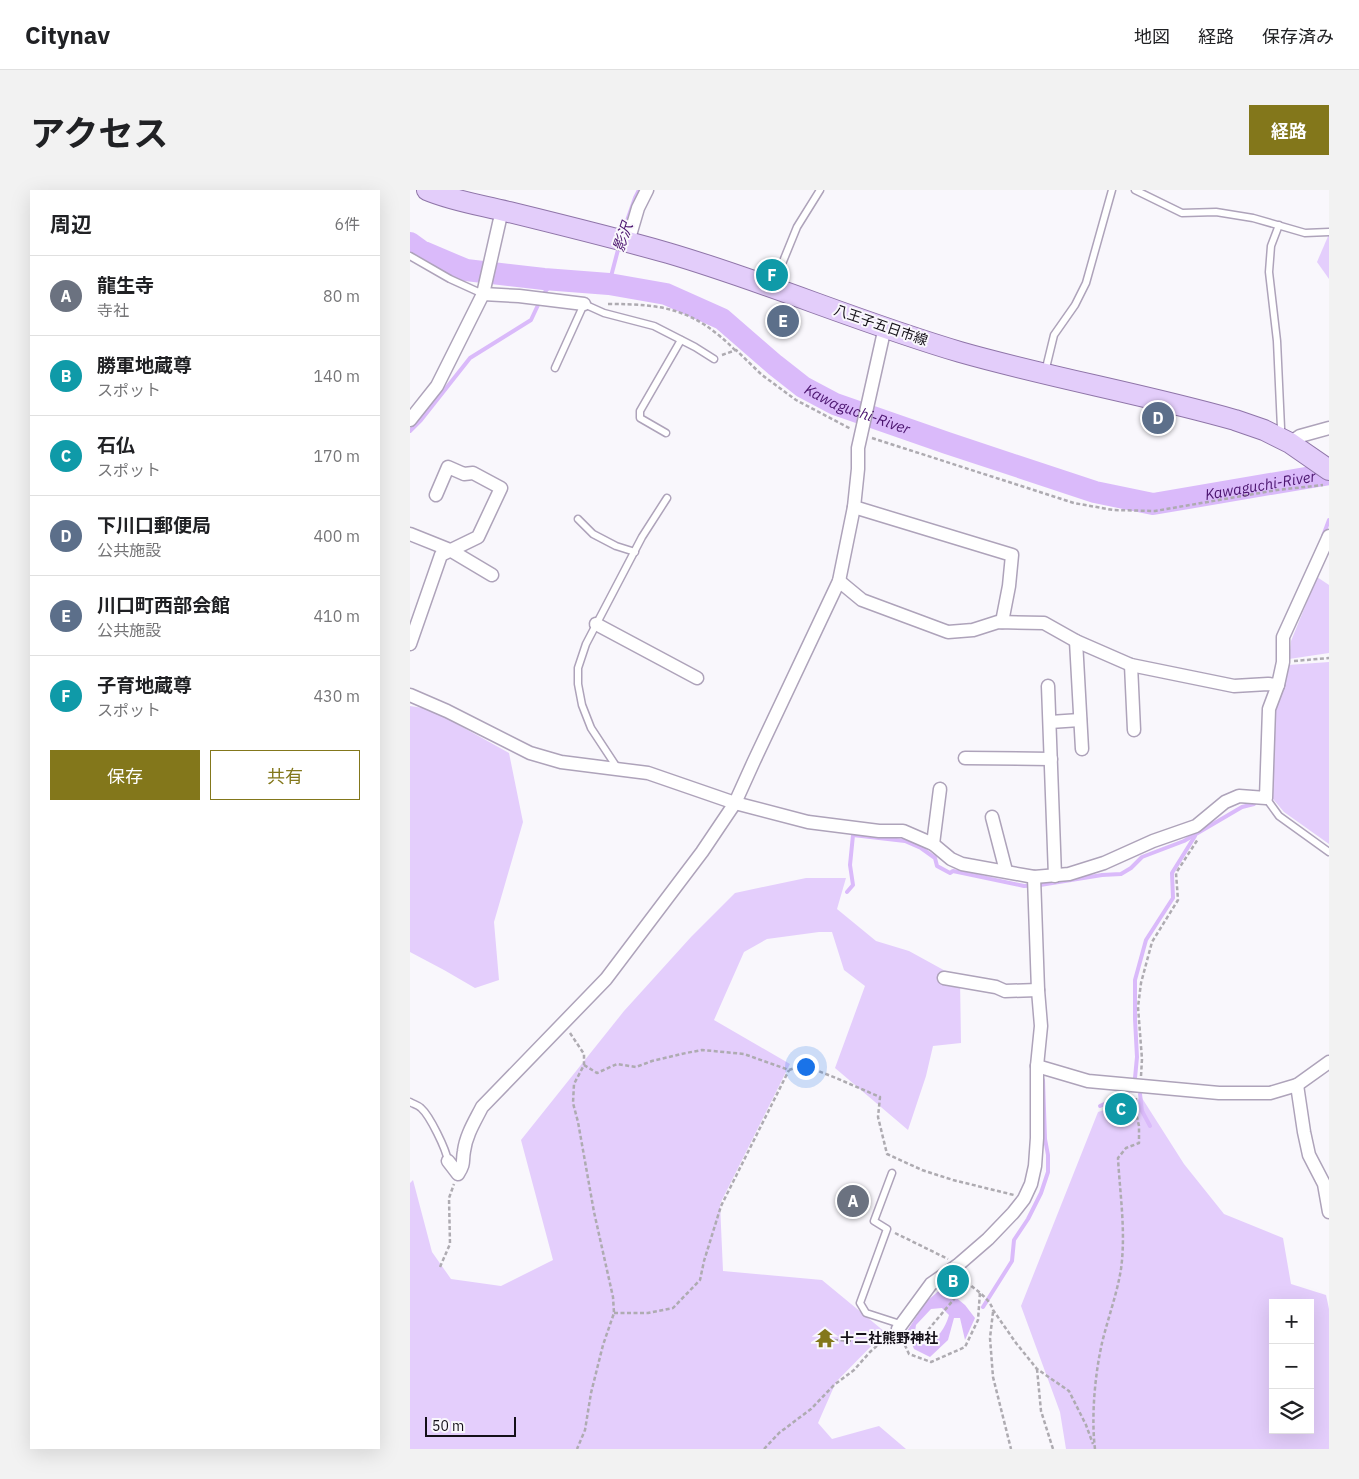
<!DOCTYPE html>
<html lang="ja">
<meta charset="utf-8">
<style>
:root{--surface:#fff;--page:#f2f2f2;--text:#202124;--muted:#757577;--line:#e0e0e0;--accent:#83771b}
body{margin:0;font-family:"IBM Plex Sans","Noto Sans JP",sans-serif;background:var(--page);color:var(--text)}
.controls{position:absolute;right:15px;bottom:15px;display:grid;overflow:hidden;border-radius:0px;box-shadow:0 5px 20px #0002}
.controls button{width:45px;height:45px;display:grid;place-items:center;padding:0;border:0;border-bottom:1px solid var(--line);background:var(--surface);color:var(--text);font:25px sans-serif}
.scale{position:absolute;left:15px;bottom:12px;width:91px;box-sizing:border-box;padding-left:5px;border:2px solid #141018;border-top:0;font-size:14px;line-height:18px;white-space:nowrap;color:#141018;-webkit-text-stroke:4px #f9f7fc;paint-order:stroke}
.you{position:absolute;left:395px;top:876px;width:18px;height:18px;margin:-12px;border:4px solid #fff;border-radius:50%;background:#1a73e8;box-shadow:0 0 0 8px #1a73e833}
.badge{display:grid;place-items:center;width:32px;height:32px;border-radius:50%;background:var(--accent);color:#fff;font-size:16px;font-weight:700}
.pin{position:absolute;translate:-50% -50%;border:2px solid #fff;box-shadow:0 1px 5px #0006}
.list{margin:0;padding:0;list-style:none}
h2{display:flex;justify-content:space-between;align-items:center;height:65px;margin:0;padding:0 20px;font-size:21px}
h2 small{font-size:16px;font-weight:400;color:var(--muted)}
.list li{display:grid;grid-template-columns:32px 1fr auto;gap:15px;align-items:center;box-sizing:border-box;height:80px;padding:0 20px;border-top:1px solid var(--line)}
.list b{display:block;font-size:19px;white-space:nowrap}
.list p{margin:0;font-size:16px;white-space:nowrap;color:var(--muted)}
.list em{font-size:16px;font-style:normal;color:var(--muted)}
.actions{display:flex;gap:10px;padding:15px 20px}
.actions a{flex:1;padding:11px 0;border:1px solid var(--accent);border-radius:0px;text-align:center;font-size:18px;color:var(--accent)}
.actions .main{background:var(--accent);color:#fff}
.icon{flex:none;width:28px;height:28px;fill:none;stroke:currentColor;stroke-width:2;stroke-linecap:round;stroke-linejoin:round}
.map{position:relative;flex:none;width:919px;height:1259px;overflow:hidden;border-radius:0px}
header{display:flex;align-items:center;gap:30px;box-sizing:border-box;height:70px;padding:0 25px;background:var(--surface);border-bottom:1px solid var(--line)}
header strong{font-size:24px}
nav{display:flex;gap:28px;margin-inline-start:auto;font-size:18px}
.intro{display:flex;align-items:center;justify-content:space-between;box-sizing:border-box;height:120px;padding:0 30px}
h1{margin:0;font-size:35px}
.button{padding:12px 22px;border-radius:0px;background:var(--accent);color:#fff;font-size:18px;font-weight:700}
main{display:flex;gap:30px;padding:0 30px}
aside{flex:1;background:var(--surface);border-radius:0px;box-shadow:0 5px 20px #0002}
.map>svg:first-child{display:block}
</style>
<header>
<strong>Citynav</strong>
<nav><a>地図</a><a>経路</a><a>保存済み</a></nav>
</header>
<div class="intro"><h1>アクセス</h1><a class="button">経路</a></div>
<main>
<aside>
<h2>周辺<small>6件</small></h2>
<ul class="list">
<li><span class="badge" style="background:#6b7280">A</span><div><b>龍生寺</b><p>寺社</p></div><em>80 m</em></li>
<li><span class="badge" style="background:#0f9aa8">B</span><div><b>勝軍地蔵尊</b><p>スポット</p></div><em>140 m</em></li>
<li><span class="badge" style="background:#0f9aa8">C</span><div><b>石仏</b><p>スポット</p></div><em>170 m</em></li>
<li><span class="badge" style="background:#5c6f8a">D</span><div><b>下川口郵便局</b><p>公共施設</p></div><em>400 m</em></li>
<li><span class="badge" style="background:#5c6f8a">E</span><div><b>川口町西部会館</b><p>公共施設</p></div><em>410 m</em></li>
<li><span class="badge" style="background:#0f9aa8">F</span><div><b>子育地蔵尊</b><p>スポット</p></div><em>430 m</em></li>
</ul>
<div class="actions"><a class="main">保存</a><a>共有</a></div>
</aside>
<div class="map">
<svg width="919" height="1259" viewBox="0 0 919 1259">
<rect width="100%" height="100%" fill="#f9f7fc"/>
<!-- green -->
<g fill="#e4cefc" fill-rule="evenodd">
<path d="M 919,44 L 919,89 L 907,72 Z"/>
<path d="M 907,387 L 919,395 L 919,463 L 879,469 L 881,451 Z"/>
<path d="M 919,472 L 919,654 L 874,622 L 858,603 L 861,517 L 875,495 L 878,475 Z"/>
<path d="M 0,516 L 20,519 L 99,563 L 113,632 L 84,732 L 89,790 L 65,798 L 34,780 L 0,762 Z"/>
<path d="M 396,688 L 436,688 L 427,719 L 466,751 L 499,761 L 550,789 L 551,853 L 523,856 L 516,886 L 498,940 L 425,878 L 455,796 L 434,780 L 422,742 L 409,742 L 357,749 L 334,762 L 304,830 L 380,874 L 310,1014 L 313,1081 L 412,1090 L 475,1142 L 426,1192 L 408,1233 L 422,1249 L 469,1236 L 496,1259 L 0,1259 L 0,993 L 3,990 L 22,1062 L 41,1089 L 91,1096 L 143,1070 L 111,950 L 214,821 L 281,747 L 325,703 Z"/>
<path d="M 732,908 L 774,974 L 814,1024 L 873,1048 L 881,1094 L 916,1105 L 919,1119 L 919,1259 L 656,1259 L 650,1222 L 611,1116 L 688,922 ZM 863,1113 L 900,1113 L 900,1240 L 863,1240 Z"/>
</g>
<!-- water -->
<path fill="#dabafa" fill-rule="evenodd" d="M 533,1097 L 555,1115 L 565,1128 L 555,1150 L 550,1128 L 544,1128 L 538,1150 L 520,1167 L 504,1159 L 497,1141 L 516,1112 ZM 532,1118 L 539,1125 C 535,1139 529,1146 517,1155 L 507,1153 L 504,1148 L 506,1135 L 521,1119 Z"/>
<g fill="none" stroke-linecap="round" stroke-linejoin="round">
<!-- stream -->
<g stroke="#dabafa" stroke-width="4">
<path d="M 212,45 L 225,8 L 229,0"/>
<path d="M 199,94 L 209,56"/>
<path d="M 134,103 L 145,90"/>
<path d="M 0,241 L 11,230 L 60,168 L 121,130 L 128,115"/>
<path d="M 913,346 L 919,330"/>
<path d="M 437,702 L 443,695 L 440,675 L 443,645 L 495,651 L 511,658 L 525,668 L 527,676 L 540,683 L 543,681 L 614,696 L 630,695 L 692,685 L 711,684 L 721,678 L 732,667 L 774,651 L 832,617 L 844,614"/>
<path d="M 725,888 L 727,867 L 725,829 L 725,790 L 736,750 L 763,708 L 762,683 L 785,646"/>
<path d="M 730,904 L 732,921 L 740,936"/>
<path d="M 690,916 L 718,903"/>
<path d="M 573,1117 L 602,1071 L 604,1050 L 618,1029 L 631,1003 L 638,982 L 638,965 L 635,949 L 633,890"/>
</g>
<!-- river -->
<path stroke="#dabafa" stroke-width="22" id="s1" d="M 0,53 L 11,61 L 56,80 L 134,89 L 199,94 L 256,104 L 312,129 L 365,175 L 393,197 L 425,214 L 537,253 L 685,302 L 743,314 L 919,284"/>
<defs>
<g id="service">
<path d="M 725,0 L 772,23 L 806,22 L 843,28 L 895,43 L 919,42"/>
<path d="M 0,66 L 40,89 L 73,104"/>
<path d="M 363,96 L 387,37 L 410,0"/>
<path d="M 145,178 L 174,114 L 194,123 L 244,136 L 285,157 L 304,169"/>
<path d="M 635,182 L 644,145 L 665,115 L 676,93 L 702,0"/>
<path d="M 256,243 L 230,228 L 230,221 L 271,150"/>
<path d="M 869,244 L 871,238 L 867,151 L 859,82 L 861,56 L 869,35"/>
<path d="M 168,329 L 183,344 L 206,356 L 225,362"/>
<path d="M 208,579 L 181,538 L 172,515 L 168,494 L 168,478 L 176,454 L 232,347 L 257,308"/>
<path d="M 856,608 L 869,626 L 919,662"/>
<path d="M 0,912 C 3,914 8,915 11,918 C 20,926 36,959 38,971"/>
<path d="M 482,983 L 464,1031 L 477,1039 L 450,1113 L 456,1123 L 490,1134"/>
</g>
<g id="minor">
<path d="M 218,52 L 228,18 L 237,0"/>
<path d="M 73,104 L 109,106 L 174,114"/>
<path d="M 0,230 L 27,196 L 73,104 L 92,20"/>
<path d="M 880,253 L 890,246 L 919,238"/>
<path d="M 444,317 L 602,365 L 599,396 L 592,432"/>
<path d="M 0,344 L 40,360 L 82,385"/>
<path d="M 429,391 L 452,410 L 538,442 L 563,440 L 588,432 L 634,433 L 666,451 L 721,475 L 824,496 L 858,494 L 868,495"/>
<path d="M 186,434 L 287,488"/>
<path d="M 666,451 L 672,559"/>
<path d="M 0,454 L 31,365 L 68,347 L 91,298 L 63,283 L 54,284 L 38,277 L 26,305"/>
<path d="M 721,475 L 724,540"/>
<path d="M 638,496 L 645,686"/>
<path d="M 0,505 L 37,521 L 120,563 L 151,572 L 238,583 L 325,613 L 398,632 L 469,641 L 493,641 L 523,654 L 541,669 L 552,674 L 624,687 L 659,684 L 694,673 L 743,651 L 786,636 L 815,612 L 829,606 L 856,608 L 859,519 L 868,495 L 873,472 L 873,447 L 919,346"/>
<path d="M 640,532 L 670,530"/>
<path d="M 555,568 L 641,569"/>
<path d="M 582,627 L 596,681"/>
<path d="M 523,654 L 530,599"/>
<path d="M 534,788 L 586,797 L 595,801 L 628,800"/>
<path d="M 627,876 L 678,891 L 809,903 L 860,903 L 887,895 L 919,872"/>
<path d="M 887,895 L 894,942 L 899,965 L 914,994 L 919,1022"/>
<path d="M 38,971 L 48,984 C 55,973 52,972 54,961 C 56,945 65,931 72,917 L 196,789 L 292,662 L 325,613 L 344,571 L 429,391 L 444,317 L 448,279 L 448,258 L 475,137"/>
<path d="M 488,1139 L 521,1094 L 548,1075 L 578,1049 L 603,1023 L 614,1009 L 621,994 L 625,976 L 627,948 L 627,876 L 631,836 L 628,800 L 624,687"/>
</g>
<path id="primary" d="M 17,0 C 43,11 71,15 99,22 C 152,35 205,48 258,63 C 357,92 451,133 550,162 C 641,188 734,204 825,230 L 854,240 L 880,253 L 919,280"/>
</defs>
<!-- service casing -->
<use href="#service" stroke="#aea3ba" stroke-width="9"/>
<!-- minor casing -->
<use href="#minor" stroke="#aea3ba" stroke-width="15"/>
<!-- primary casing -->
<use href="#primary" stroke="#8f75a8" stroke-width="22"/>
<!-- path -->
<g stroke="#aeabb1" stroke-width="2.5" stroke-dasharray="4 2.5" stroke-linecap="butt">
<path d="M 198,114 C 255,114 284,119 326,161"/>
<path d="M 312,165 L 326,160 L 352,185 L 386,210 L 441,239"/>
<path d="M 462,248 L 664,313 L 703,320 L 745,321 L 867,300 L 913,295"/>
<path d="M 884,471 L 919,468"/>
<path d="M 160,843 L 174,864 L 174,875 L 164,894 L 163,913 L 168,932 L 184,1022 L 203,1107 L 204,1123 L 193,1155 L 181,1203 L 175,1240 L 167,1259"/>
<path d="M 174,875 L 187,883 L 207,874 L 226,877 L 242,871 L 276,863 L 292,860 L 314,862 L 334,864 L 379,880 L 393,875 L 426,888 L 470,907 L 468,927 L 477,964 L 512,980 L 543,990 L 604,1005"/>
<path d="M 731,886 L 732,869 L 728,817 L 731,793 L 742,752 L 768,710 L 766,683 L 788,649"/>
<path d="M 485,1043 L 538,1069"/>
<path d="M 30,1077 L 40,1054 L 39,1008 L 44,994"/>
<path d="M 552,1087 C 561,1098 579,1106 583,1120 L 606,1153 L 627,1179 L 659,1201 L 676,1235 L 683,1254"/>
<path d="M 583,1122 L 580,1148 L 583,1187 L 601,1259"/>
<path d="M 204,1123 L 238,1123 L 263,1118 L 290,1090 L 294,1071 L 311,1016 L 379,880"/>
<path d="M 518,1140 L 545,1108 L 556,1091"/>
<path d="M 492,1149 L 499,1164 L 521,1172 L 555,1157 L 568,1130 L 570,1102"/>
<path d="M 424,1150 L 470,1152"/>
<path d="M 627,1179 L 631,1221 L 643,1259"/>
<path d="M 354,1259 L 369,1243 L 401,1219 L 424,1195 L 444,1180 L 460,1162 L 478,1146"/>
<path d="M 685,1259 C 681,1227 685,1184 692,1153 C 698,1128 707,1104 711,1079 C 716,1042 710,1005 708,968 L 716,958 L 729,953 L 729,936 L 725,918 L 726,908"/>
</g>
<!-- service -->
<use href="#service" stroke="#fff" stroke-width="6"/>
<!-- minor -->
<use href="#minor" stroke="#fff" stroke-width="12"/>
<!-- primary -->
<use href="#primary" stroke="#e3cdfa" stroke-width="20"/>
</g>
<!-- icons -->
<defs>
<symbol id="temple-bare" viewBox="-9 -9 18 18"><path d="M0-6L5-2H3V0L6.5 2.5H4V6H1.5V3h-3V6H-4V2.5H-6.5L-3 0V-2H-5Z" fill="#83771b" stroke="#f9f7fc" stroke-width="2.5" paint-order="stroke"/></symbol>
</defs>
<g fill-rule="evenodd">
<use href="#temple-bare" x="401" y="1134" width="28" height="28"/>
</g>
<g text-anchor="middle" stroke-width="4" stroke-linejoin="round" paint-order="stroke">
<!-- street labels -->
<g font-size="14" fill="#141018" stroke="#f9f7fc">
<text transform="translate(471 135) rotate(19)" y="5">八王子五日市線</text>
</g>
<!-- poi labels -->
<g font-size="14" font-weight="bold" fill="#141018" stroke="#f9f7fc" text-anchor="start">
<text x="430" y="1153">十二社熊野神社</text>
</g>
<!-- water labels -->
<g font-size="15" font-style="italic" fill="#4b146f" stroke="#f9f7fc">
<text transform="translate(213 47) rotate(-71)" y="5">影沢</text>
<text dy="5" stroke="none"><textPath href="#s1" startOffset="490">Kawaguchi-River</textPath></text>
<text dy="5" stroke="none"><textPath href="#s1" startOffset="910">Kawaguchi-River</textPath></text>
</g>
</g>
</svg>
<div class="controls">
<button>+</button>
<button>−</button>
<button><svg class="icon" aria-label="layers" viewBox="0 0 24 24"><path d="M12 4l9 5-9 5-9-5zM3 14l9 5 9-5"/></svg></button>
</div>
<div class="scale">50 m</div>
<div class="you"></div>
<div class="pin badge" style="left:443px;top:1011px;background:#6b7280">A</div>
<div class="pin badge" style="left:543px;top:1091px;background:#0f9aa8">B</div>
<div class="pin badge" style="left:711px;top:919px;background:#0f9aa8">C</div>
<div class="pin badge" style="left:748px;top:228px;background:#5c6f8a">D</div>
<div class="pin badge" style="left:373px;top:131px;background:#5c6f8a">E</div>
<div class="pin badge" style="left:362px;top:85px;background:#0f9aa8">F</div>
</div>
</main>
